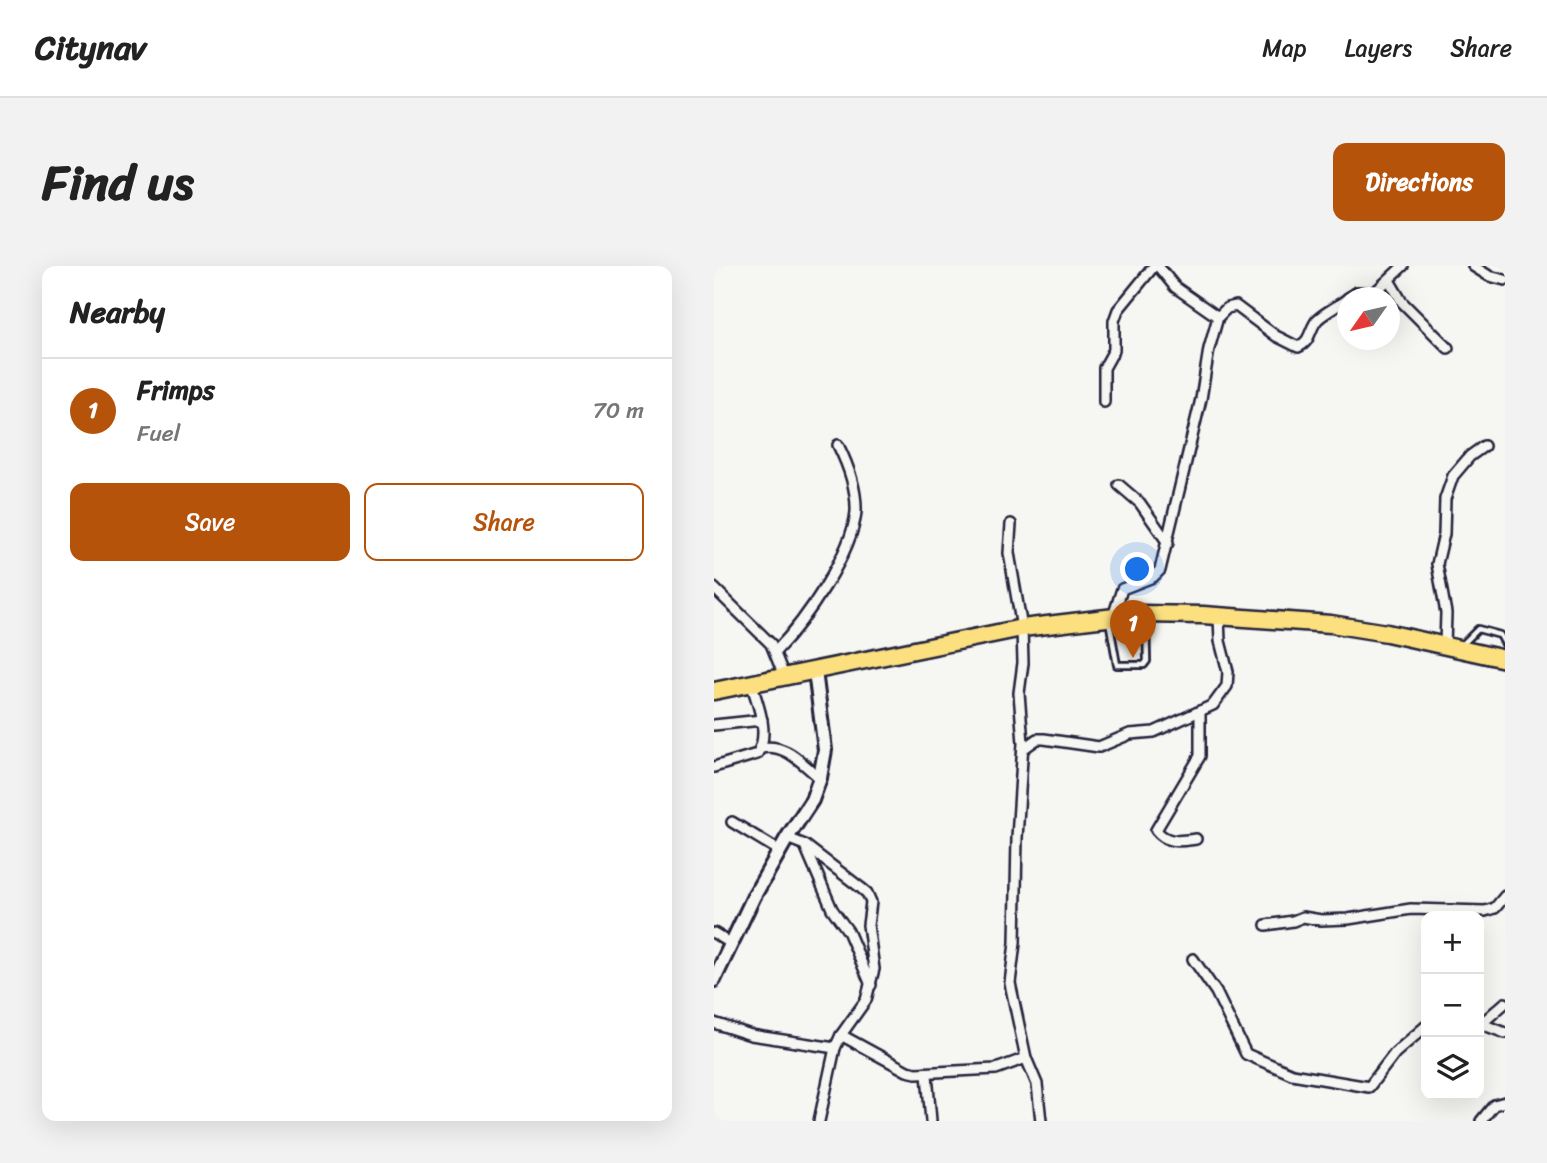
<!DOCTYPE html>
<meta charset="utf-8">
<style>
:root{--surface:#fff;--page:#f2f2f2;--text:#222;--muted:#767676;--line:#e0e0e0;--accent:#b45309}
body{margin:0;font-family:Sriracha,sans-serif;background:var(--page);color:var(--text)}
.controls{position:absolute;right:21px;bottom:21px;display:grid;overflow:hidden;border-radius:14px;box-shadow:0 7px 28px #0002}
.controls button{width:63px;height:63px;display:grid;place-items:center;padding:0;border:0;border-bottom:2px solid var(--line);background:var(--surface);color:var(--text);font:35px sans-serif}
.compass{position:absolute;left:623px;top:21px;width:63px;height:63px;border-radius:50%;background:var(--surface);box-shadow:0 7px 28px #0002;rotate:236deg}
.you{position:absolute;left:424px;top:304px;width:24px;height:24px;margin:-18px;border:5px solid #fff;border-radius:50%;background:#1a73e8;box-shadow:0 0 0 10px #1a73e833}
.badge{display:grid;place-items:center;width:46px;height:46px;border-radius:50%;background:var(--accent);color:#fff;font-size:23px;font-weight:700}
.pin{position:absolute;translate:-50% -58px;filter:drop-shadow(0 2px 4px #0008)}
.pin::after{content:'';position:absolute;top:37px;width:24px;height:21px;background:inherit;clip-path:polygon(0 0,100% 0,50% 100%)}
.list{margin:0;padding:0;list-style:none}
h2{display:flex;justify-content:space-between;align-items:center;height:91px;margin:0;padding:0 28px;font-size:30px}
h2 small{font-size:23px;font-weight:400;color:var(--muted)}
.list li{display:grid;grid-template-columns:46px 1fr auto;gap:21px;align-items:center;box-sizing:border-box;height:105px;padding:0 28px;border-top:2px solid var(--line)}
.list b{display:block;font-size:26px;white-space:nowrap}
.list p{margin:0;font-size:23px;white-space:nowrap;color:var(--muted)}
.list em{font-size:23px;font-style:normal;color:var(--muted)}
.actions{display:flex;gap:14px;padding:21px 28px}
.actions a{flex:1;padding:16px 0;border:2px solid var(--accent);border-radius:14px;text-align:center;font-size:24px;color:var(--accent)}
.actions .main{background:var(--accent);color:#fff}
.icon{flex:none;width:38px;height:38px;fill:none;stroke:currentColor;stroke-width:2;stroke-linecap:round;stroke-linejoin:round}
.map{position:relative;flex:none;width:791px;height:855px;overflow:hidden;border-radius:14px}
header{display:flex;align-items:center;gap:42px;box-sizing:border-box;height:98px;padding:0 35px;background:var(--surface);border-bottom:2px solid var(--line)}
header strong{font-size:33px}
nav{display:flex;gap:38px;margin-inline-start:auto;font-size:24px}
.intro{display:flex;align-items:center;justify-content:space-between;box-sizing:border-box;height:168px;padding:0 42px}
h1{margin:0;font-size:49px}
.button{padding:18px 32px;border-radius:14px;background:var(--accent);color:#fff;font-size:24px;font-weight:700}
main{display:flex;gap:42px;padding:0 42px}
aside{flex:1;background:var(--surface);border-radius:14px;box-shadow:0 7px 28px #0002}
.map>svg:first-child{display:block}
</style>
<header>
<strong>Citynav</strong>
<nav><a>Map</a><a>Layers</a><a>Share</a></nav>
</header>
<div class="intro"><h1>Find us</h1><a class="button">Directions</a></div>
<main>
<aside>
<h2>Nearby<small></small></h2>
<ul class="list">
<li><span class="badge">1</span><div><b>Frimps</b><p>Fuel</p></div><em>70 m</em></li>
</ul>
<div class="actions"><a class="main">Save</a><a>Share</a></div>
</aside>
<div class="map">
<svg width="791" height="855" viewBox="0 0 791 855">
<rect width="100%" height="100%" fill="#f6f6f2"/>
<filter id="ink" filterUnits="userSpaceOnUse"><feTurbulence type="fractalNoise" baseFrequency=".0143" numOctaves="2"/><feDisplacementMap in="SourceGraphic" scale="14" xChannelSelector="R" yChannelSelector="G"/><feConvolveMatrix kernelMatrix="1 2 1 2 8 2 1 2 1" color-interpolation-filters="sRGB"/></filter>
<g filter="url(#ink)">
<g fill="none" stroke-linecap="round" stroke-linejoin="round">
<defs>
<g id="lane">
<path d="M 395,354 L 403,399 L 430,399 L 433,395 L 432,352"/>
<path d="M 747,380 L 764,363 L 786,369 L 791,378"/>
</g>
<g id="street">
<path d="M 444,0 L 461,21 L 504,51"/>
<path d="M 759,0 L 775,10 L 791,14"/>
<path d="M 675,14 L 688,36 L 734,82"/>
<path d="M 634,32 L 643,26 L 660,27 L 689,0"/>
<path d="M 390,136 L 390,102 L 400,84 L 400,55 L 404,44 L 440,0"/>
<path d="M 405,219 L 426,237 L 454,277"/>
<path d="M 297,258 L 295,287 L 308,362 L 309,397 L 305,427 L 309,477 L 303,572 L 301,677 L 296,717 L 312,792 L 323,818 L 327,855"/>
<path d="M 0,322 L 57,378 L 70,410"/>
<path d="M 399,351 L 408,323 L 439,311 L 446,304 L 487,133 L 495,83 L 504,51 L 513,42 L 522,40 L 562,70 L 584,81 C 598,75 595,62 604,53 C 613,45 625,40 634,32"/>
<path d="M 731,380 L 732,347 L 723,298 L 730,268 L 731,233 L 739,210 L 756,190 L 770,180"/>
<path d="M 62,385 C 91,355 138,288 142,246 C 143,222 134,199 124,179"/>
<path d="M 0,459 L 48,454"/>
<path d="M 47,482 C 72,477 87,497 106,512"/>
<path d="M 309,483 L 323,473 L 330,473 L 385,481 L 416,468 L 440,466 L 499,439 L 513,420 L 514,406 L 506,375 L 505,351"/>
<path d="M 0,501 L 43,488 C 57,468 43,437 37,416"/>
<path d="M 18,556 L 66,585"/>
<path d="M 73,572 L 91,579 L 147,622 L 153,627 L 157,636 L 154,659 L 160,703 L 152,734 L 127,769 L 121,782 L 105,855"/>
<path d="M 482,573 C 466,575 453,578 442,564 L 486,490 L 486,445"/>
<path d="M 92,582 L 118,643 L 134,665 L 157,719"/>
<path d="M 552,659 L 579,655 L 589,651 L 607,654 L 634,653 L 697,643 L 771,645 L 781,642 L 791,630"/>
<path d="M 0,667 L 18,678"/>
<path d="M 479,693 L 502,726 L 532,788 L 578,808 L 655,821 L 681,787 L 712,760"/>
<path d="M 0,757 L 37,769 L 121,782"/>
<path d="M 765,757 L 791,767"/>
<path d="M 767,758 L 791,737"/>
<path d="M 127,769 L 193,805 L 202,807 L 282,803 L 312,792"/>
<path d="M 213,808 L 217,855"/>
<path d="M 767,855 L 780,839 L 791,836"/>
</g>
<path id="secondary" d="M 0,714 L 40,630 L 73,572 L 98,534 L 106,512 L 111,484 L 101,405"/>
<path id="highway" d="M 0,425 L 308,362 L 426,348 L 489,349 L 617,358 L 673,367 L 791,393"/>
</defs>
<!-- lane casing -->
<use href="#lane" stroke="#22223b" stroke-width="10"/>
<!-- street casing -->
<use href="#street" stroke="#22223b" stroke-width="14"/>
<!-- secondary casing -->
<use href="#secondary" stroke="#22223b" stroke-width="18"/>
<!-- highway casing -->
<use href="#highway" stroke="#22223b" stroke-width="21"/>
<!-- lane -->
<use href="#lane" stroke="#f6f6f2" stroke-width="4.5"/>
<!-- street -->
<use href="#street" stroke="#f6f6f2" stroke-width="9"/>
<!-- secondary -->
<use href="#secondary" stroke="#f6f6f2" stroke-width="12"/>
<!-- highway -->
<use href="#highway" stroke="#fce080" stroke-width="16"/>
</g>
</g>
</svg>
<div class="controls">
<button>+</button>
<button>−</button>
<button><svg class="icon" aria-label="layers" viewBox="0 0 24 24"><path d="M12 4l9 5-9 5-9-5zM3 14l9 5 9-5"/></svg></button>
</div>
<svg class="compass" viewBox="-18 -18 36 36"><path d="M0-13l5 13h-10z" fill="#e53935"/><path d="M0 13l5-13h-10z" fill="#767676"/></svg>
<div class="you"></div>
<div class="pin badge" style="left:419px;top:392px">1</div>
</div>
</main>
